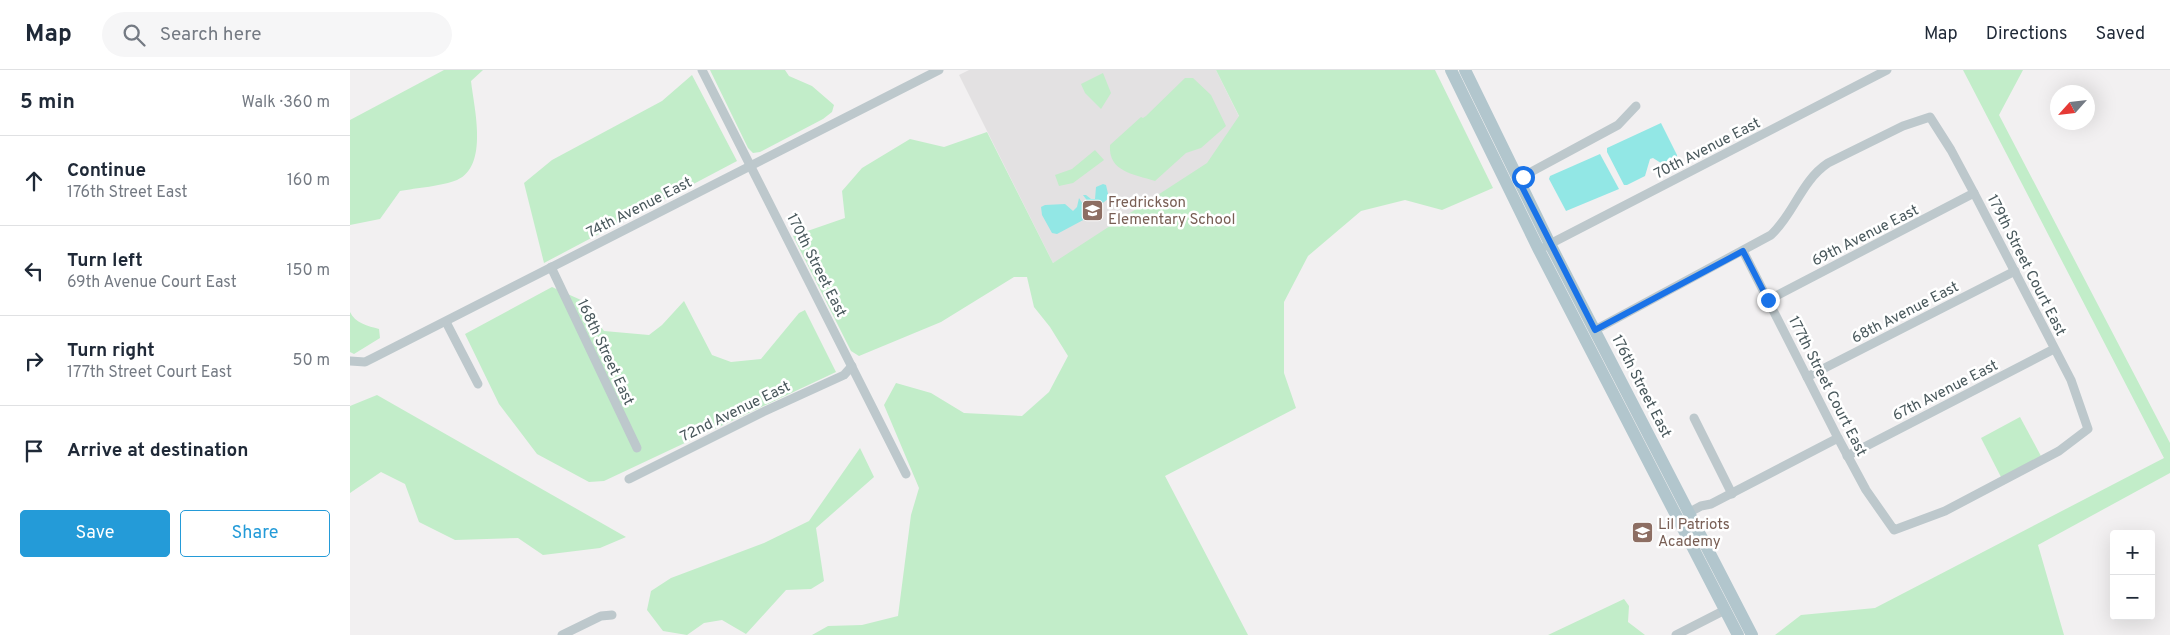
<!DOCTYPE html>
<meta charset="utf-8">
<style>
:root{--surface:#fff;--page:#f6f6f7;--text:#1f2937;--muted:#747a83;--line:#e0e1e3;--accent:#249bd8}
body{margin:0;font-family:Overpass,sans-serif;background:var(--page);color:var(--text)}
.controls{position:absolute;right:15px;bottom:15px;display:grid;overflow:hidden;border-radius:5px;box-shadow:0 5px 20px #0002}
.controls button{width:45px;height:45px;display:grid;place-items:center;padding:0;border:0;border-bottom:1px solid var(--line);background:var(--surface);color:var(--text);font:25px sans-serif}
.compass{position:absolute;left:1700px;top:15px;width:45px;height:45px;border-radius:50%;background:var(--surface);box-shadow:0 5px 20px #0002;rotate:243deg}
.stop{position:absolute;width:15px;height:15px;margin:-11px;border:4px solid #1a73e8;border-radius:50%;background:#fff}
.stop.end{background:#1a73e8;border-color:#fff;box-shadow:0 1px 5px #0008}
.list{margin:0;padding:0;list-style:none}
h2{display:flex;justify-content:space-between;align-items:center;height:65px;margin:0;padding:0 20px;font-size:21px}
h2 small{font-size:16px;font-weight:400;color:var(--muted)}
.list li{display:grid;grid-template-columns:32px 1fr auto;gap:15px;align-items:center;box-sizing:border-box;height:90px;padding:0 20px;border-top:1px solid var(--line)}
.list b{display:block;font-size:19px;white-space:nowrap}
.list p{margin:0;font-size:16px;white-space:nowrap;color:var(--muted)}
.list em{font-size:16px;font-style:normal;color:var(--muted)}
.actions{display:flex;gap:10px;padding:15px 20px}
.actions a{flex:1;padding:11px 0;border:1px solid var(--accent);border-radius:5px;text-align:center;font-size:18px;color:var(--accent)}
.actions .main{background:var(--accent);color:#fff}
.icon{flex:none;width:28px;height:28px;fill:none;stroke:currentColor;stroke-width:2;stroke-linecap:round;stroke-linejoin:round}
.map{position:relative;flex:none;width:1820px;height:565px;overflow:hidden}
header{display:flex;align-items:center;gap:30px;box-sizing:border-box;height:70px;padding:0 25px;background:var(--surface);border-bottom:1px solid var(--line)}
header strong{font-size:24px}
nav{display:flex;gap:28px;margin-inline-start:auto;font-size:18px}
.search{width:350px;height:45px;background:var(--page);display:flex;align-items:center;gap:12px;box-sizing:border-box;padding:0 18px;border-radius:28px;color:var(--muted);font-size:19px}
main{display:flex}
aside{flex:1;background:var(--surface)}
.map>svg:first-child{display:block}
</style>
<header>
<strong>Map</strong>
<div class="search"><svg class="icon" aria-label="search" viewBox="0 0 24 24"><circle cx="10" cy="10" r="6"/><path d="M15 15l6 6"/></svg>Search here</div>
<nav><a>Map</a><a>Directions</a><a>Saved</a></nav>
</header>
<main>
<aside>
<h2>5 min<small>Walk · 360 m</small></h2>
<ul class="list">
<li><svg class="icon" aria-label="ahead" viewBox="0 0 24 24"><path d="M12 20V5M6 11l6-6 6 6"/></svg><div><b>Continue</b><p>176th Street East</p></div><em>160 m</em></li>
<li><svg class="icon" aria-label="left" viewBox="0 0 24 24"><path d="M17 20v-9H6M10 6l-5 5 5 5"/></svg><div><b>Turn left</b><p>69th Avenue Court East</p></div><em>150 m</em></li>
<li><svg class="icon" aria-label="right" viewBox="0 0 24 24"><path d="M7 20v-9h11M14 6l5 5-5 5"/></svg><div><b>Turn right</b><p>177th Street Court East</p></div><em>50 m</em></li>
<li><svg class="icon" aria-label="arrive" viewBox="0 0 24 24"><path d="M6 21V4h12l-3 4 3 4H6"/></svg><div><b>Arrive at destination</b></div></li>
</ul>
<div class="actions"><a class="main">Save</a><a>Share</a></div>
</aside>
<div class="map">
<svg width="1820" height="565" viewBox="0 0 1820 565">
<rect width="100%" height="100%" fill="#f2f0f1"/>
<!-- education -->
<path fill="#e3e1e2" d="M 619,0 L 866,0 L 910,89 L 703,193 L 609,5 Z"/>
<!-- green -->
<g fill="#c2edc9">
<path d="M 94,0 L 133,0 L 121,11 C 124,38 139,96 107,110 C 93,116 66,118 50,121 L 30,149 L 0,155 L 0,50 Z"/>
<path d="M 360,0 L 435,0 L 439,6 L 462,16 L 484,35 L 482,42 L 473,49 L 410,82 L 403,83 L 398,78 Z"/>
<path d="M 866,0 L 1085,0 L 1143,118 L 1092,140 L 1055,130 L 1011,141 L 958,186 L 934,232 L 934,303 L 946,338 L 815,406 L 898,565 L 462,565 L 478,556 L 512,555 L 548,546 L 561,445 L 569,418 L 534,335 L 546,313 L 581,323 L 614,343 L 672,346 L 699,322 L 718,286 L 700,257 L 684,237 L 677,207 L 664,207 L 591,252 L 509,286 L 501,281 L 443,166 L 495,148 L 492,121 L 512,98 L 560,69 L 594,77 L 637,62 L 703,193 L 857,93 L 889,46 Z"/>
<path d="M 1613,0 L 1673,0 L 1649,45 L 1820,373 L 1820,403 L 1688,475 L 1714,565 L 1425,565 L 1451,545 L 1525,538 L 1814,388 Z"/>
<path d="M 753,3 L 761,23 L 751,39 L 735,23 L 731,14 Z"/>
<path d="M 342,5 L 387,91 L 194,193 L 174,113 L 202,90 L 312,31 Z"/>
<path d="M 835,8 L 843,8 L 861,25 L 876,56 L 851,78 L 836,83 L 805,111 C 784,104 758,102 760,75 L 791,47 L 793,48 L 796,46 Z"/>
<path d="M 745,80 L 754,90 L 723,113 L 709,116 L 705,105 L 722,99 Z"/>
<path d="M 202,217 L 231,230 L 254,261 L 299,265 L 312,255 L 334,231 L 362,285 L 381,292 L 411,289 L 449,243 L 455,240 L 486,302 L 254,411 L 239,412 L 187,384 L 149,334 L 115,264 Z"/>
<path d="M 0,242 C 5,253 18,256 29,259 L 30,268 L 4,284 L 0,282 Z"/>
<path d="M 27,325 L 276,467 L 250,478 L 193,485 L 168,468 L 105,470 L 69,452 L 55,414 L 31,402 L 0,423 L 0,336 Z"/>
<path d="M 1670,347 L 1692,388 L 1652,409 L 1631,368 Z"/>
<path d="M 510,378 L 524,407 L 466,458 L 474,511 L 461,519 L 436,520 L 396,564 L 372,550 L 354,553 L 337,565 L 313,561 L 297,540 L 301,521 L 321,508 L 414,473 L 459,451 Z"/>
<path d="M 1274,529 L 1279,536 L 1278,552 L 1295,565 L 1198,565 Z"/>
</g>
<!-- water -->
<g fill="#92e7e5">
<path d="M 1311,53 L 1327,85 L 1327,90 L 1314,95 L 1303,88 L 1300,89 L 1295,106 L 1277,115 L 1274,115 L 1257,82 L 1257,78 Z"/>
<path d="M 1250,84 L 1269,119 L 1216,141 L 1199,109 L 1200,106 Z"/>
<path d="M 753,114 L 756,115 L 759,128 L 744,140 L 733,125 L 736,125 L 741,129 L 745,129 L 746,117 Z"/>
<path d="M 729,128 L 739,144 L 737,148 L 707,164 L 702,163 L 692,145 L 691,137 L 695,135 L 715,134 L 723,141 L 727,137 Z"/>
</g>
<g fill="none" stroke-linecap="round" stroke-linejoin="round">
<!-- street -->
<g stroke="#bdc8cc" stroke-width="9">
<path d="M 352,0 L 556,404"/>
<path d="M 1168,109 L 1268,55 L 1286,36"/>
<path d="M 1196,176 L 1537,0"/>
<path d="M 201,197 L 287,378"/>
<path d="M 1418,230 L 1624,123"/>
<path d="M 96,252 L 128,314"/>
<path d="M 1245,260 L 1421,165 C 1444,144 1451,111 1478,93 L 1553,56 L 1580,47 L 1601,80 L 1624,123 L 1721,310 L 1738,359 L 1709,381 L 1595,441 L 1544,460 L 1516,420 L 1488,368 L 1393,181"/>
<path d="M 0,291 L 15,292 L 25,287 L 589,0"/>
<path d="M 1457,307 L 1665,201"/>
<path d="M 1344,348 L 1382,424"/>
<path d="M 1497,386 L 1704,279"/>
<path d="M 279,409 L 413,342 L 494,305 L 502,296"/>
<path d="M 1338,443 L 1351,436 L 1361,434 L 1488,368"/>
<path d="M 212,565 L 251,546 L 262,545"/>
<path d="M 1326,565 L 1375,540"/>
</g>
<!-- primary -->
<g stroke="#b2c6cd" stroke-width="12">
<path d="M 1101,0 L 1189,180 L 1388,565"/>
<path d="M 1115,0 L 1200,174 L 1402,565"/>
</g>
</g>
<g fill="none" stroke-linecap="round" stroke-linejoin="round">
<!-- route -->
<path stroke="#1a73e8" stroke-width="6" d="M 1173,107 L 1168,109 L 1245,260 L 1393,181 L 1418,230"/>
</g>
<!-- icons -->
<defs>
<symbol id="school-square" viewBox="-11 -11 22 22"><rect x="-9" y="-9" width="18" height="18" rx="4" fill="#8d6e63" stroke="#fff"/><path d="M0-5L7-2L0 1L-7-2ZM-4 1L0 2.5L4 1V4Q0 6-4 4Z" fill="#fff"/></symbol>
</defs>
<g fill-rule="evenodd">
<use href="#school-square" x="730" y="128" width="25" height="25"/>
<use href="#school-square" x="1280" y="450" width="25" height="25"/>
</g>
<g text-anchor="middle" stroke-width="5" stroke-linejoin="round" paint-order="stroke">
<!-- street labels -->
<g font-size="15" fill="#49585c" stroke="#fff">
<text transform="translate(1357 78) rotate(-27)" y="5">70th Avenue East</text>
<text transform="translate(289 137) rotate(-27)" y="5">74th Avenue East</text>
<text transform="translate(1515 165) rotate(-27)" y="5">69th Avenue East</text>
<text transform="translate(467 195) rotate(63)" y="5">170th Street East</text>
<text transform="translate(1677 195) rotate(63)" y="5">179th Street Court East</text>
<text transform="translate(1555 242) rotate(-27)" y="5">68th Avenue East</text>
<text transform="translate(256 282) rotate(65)" y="5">168th Street East</text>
<text transform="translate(1292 316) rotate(63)" y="5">176th Street East</text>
<text transform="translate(1478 316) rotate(63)" y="5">177th Street Court East</text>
<text transform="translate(1595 320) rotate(-27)" y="5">67th Avenue East</text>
<text transform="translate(385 341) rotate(-26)" y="5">72nd Avenue East</text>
</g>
<!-- education labels -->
<g font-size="15" fill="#785e54" stroke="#fff" text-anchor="start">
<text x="758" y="137">Fredrickson<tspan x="758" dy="17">Elementary School</tspan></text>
<text x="1308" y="459">Lil Patriots<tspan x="1308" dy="17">Academy</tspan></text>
</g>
</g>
</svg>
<div class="controls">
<button>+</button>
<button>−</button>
</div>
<svg class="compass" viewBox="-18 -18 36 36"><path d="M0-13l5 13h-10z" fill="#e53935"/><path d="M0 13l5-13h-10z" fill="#747a83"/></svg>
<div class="stop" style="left:1173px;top:107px"></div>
<div class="stop end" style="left:1418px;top:230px"></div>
</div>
</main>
